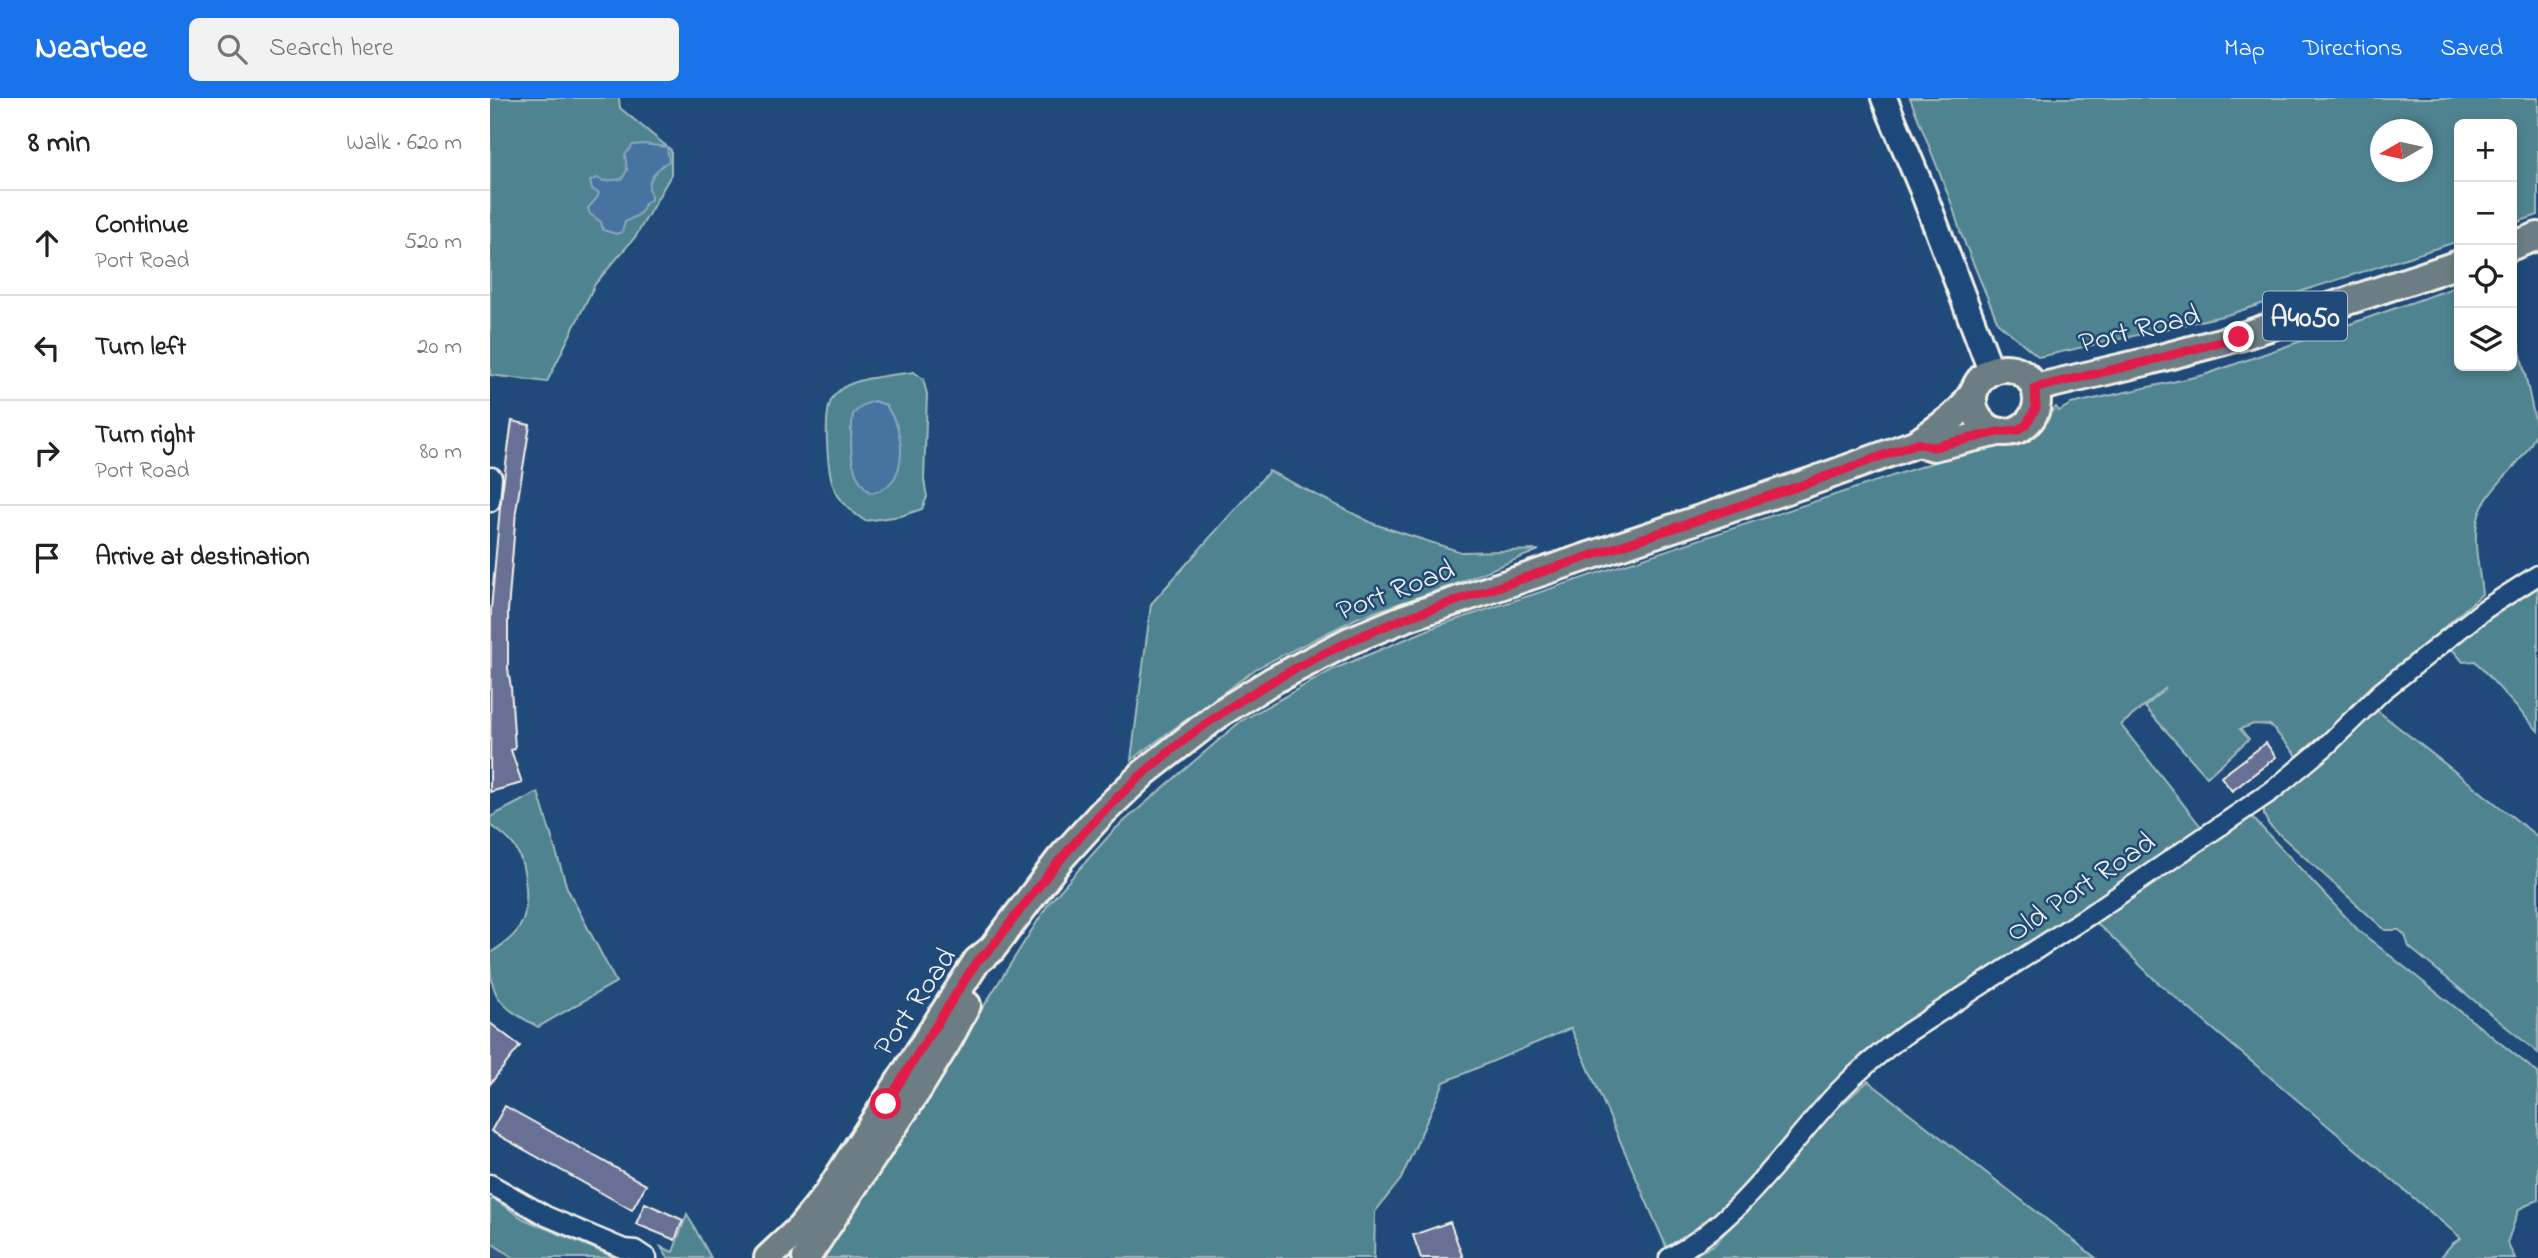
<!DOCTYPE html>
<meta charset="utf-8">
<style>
:root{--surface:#fff;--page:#f2f2f2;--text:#222;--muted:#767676;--line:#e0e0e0;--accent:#1a73e8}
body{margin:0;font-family:"Indie Flower",sans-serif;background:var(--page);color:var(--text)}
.controls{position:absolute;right:21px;top:21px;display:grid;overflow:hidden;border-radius:10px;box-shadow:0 4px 10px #0003}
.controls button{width:63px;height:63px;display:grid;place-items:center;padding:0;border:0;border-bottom:2px solid var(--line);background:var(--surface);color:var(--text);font:35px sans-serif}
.compass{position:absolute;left:1880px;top:21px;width:63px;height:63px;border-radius:50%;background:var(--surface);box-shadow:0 4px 10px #0003;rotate:261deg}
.stop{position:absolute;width:21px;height:21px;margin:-16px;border:5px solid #e11d48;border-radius:50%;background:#fff}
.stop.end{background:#e11d48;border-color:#fff;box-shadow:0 2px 7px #0008}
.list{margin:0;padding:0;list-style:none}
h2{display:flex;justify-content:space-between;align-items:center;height:91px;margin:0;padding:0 28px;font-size:30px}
h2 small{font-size:23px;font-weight:400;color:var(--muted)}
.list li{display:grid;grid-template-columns:46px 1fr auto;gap:21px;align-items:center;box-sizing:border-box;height:105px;padding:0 28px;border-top:2px solid var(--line)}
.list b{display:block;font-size:26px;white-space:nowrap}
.list p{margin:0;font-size:23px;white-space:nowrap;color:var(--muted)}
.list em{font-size:23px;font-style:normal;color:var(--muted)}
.icon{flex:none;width:38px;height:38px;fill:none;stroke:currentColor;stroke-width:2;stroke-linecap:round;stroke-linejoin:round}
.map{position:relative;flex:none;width:2048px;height:1160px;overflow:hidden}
header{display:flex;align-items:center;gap:42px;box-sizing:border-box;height:98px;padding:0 35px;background:var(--accent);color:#fff}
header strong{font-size:33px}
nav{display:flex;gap:38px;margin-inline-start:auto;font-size:24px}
.search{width:490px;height:63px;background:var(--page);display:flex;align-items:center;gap:18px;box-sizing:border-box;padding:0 24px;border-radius:10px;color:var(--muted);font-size:26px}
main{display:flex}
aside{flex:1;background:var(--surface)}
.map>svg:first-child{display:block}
</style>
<header>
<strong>Nearbee</strong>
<div class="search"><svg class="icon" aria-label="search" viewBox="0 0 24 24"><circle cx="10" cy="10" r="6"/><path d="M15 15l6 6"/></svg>Search here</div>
<nav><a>Map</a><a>Directions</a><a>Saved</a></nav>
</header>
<main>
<aside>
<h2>8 min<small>Walk · 620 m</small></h2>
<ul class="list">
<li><svg class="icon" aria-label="ahead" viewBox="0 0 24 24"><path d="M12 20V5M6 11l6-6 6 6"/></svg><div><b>Continue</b><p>Port Road</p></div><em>520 m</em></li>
<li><svg class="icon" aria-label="left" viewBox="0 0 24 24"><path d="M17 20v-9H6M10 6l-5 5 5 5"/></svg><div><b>Turn left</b></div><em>20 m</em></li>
<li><svg class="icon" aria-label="right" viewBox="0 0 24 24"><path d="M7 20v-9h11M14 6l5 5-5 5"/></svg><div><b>Turn right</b><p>Port Road</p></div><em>80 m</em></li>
<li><svg class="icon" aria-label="arrive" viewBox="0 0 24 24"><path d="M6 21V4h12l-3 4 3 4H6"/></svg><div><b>Arrive at destination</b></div></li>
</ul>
</aside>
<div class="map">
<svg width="2048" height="1160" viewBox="0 0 2048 1160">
<rect width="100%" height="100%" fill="#1f4a7a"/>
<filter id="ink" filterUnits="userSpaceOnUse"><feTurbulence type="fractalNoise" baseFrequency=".0143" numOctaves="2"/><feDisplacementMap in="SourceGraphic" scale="14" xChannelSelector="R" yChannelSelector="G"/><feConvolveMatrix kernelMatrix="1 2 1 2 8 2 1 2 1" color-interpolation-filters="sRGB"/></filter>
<g filter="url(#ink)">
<!-- built -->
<path fill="#355582" d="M 0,1124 L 56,1160 L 0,1160 Z"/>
<!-- green -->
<g fill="#508390" stroke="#a2babc" stroke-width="2" fill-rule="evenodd">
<path d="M 0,0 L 129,0 L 130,10 L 181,52 L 181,77 L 146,138 L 105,186 L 57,284 L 0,277 Z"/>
<path d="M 1420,0 L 2048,0 L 2048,117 L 2022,126 L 2022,26 L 1969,26 L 1969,143 L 1737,217 L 1549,259 L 1508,225 L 1471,136 L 1461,104 ZM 1890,32 L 1932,32 L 1932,74 L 1890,74 Z"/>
<path d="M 1969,188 L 1969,268 L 2022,268 L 2022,215 L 2047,332 C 2036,367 1996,387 1988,421 C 1982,444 1990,473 1992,496 L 1808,659 L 1780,627 L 1764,626 L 1750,631 L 1759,641 L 1717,679 L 1655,609 L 1676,590 L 1631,627 L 1712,730 L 1372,956 L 1328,1011 L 1234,1111 L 1178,1153 L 1081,930 L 954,984 L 911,1081 L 885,1114 L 884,1160 L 331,1160 L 387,1077 L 559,805 L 624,732 L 751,623 L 844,571 L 947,528 L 1496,347 C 1545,346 1535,340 1566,309 L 1569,313 L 1581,306 L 1714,277 Z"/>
<path d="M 424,274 L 433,281 L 437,296 L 434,382 L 437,399 L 432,411 L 411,418 L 375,423 C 363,415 351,405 345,392 C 337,375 334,323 340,305 C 341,301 346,295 350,292 C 366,279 404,277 424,274 ZM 361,331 L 411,346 L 362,345 Z"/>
<path d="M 779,373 L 884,426 L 971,454 L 1049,452 L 963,487 L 867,520 L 767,570 L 641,662 L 661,506 Z"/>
<path d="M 2048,485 L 2048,633 L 1985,563 L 1973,564 L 1962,551 L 1967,540 Z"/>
<path d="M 1884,610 L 2048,739 L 2048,955 L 1919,849 L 1915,837 L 1909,832 L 1895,832 L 1779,727 L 1774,717 L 1774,709 L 1798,690 Z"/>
<path d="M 48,694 L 77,790 L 126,884 L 48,929 C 9,907 0,901 0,855 C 11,848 22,841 29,830 C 41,811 37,768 25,749 C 19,740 9,733 0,727 L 0,719 Z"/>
<path d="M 1760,717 L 1869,833 L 2048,975 L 2048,1102 L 2029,1111 L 2017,1145 L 2025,1160 L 1950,1160 L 1962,1146 L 1971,1140 L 1665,882 L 1620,837 L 1603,823 Z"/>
<path d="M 1378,983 L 1606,1160 L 1198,1160 L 1224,1147 L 1341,1016 Z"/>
<path d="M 0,1102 L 5,1102 L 34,1121 L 126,1160 L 24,1160 L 0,1144 Z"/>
<path d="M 197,1116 L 221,1160 L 178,1160 L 171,1149 L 183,1154 Z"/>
</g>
<!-- water -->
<g fill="#4673a1" stroke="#8ca5bd" stroke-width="2">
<path d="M 153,46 L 177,49 L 179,63 C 170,68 158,80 159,90 C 160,94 161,98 161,102 L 155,105 C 151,118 146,118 135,124 L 132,134 L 126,136 L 113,132 L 111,124 L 100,116 L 98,110 L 107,100 L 109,95 L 102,91 L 100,83 L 107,80 L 114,83 L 132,81 L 137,72 L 135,57 L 143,47 Z"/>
<path d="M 384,303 L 396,307 C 400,315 406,323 408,332 C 415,357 411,390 381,395 C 357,377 360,343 363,316 L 373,307 Z"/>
</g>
<!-- building -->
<g fill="#687095" stroke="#f4f1e8" stroke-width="2">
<path d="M 22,323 L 40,327 L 26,413 L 18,513 L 18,571 L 21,589 L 25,651 L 21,652 L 32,685 L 0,694 L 1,512 L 10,409 Z"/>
<path d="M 1776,645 L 1786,659 L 1742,693 L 1731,679 Z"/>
<path d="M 0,925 L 30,948 L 0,986 Z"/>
<path d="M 15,1008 L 156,1087 L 142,1112 L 1,1033 Z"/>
<path d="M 155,1105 L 193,1122 L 185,1142 L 146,1126 Z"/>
<path d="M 960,1124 L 973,1160 L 931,1160 L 923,1137 Z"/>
</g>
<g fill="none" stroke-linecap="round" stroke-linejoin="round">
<defs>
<g id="street">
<path d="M 0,404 L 2,379"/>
<path d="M 0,1086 L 56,1118 L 134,1151 L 145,1152 L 157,1160"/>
<path d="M 1179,1160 C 1251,1122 1293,1053 1347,995 C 1368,973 1392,953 1417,935 L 1598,818 L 1783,692 L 1836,648 L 1891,594 L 1995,511 L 2048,477"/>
</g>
<path id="secondary" d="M 1394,0 L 1432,91 L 1501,273"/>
<g id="primary">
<path d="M 2022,148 L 2048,138"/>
<circle cx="1515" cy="302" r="32"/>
<path d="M 1545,290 L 1659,263 L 1749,239 L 1969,166"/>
<path d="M 1427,345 L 1443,349 L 1508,334"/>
<path d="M 278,1160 L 310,1130 L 338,1095 L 487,863 L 502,851 L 570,761 L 612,715 L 655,674 L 732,614 L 782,583 L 859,543 L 915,520 L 1320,384 L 1427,345 L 1463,319 L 1474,308 L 1484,293"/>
<path d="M 316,1160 L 429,990 L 459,941 L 477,907"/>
</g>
</defs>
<!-- street casing -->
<use href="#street" stroke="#f4f1e8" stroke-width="23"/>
<!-- secondary casing -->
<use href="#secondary" stroke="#f4f1e8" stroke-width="30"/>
<!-- primary casing -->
<use href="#primary" stroke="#f4f1e8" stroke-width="32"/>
<!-- street -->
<use href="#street" stroke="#1f4a7a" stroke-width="18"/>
<!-- secondary -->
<use href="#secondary" stroke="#1f4a7a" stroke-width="24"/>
<!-- primary -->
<use href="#primary" stroke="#6c7e84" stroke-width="26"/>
</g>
</g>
<g fill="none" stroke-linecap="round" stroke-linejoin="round" filter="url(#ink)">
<!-- route -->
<path stroke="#e11d48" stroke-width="9" d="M 396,1006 L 487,863 C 506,848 516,829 531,811 C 551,784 573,758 595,733 C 682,637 794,567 915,520 L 1321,384 L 1427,345 L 1443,349 L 1508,334 L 1528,332 L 1536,327 L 1546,310 L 1545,290 L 1659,263 L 1749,239"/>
</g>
<g text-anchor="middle" stroke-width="5" stroke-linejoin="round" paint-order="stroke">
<!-- shield labels -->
<rect fill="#1f4a7a" stroke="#b4bfc7" stroke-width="2" x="1773" y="193.5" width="84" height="49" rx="5"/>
<g font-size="28" font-weight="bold" fill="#f4f1e8">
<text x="1815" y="228">A4050</text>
</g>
<!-- street labels -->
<g font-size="30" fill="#f4f1e8" stroke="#1f4a7a">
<text transform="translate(1649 230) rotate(-14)" y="10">Port Road</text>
<text transform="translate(905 491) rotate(-21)" y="10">Port Road</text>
<text transform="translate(1590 788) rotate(-34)" y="10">Old Port Road</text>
<text transform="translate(424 903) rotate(-56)" y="10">Port Road</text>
</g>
</g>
</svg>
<div class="controls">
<button>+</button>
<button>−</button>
<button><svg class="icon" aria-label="locate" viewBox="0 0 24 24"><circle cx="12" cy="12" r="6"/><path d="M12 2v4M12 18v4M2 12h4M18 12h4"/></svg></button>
<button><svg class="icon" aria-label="layers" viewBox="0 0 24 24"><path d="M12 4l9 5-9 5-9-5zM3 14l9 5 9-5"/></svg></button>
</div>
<svg class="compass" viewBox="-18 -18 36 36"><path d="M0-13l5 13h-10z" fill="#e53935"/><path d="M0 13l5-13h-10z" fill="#767676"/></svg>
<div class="stop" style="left:396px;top:1006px"></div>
<div class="stop end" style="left:1749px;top:239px"></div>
</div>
</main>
